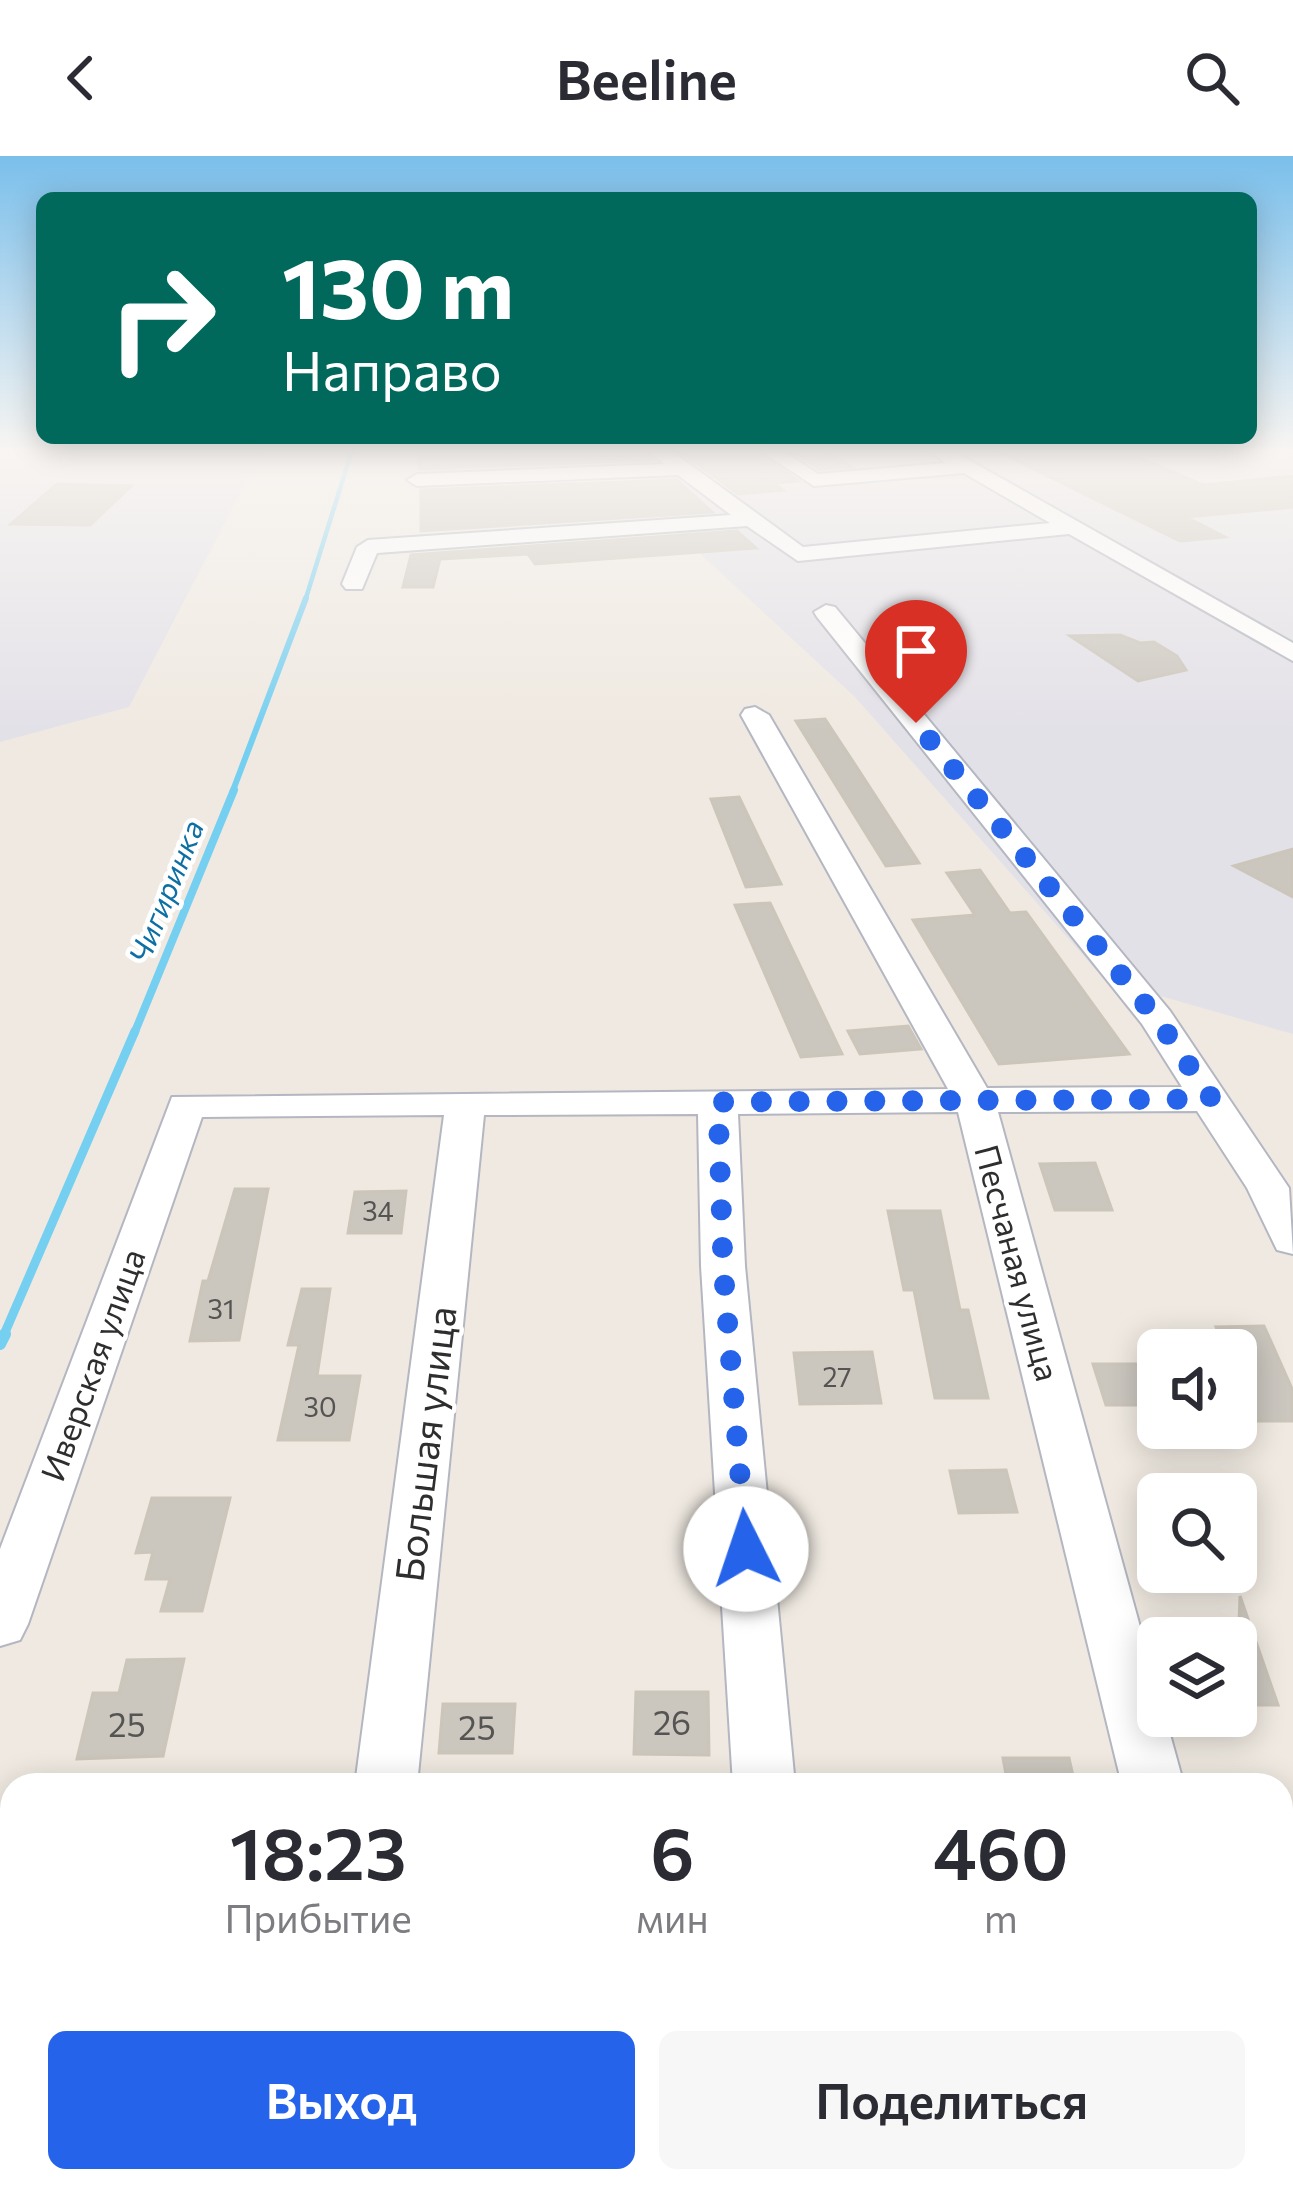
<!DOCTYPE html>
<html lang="ru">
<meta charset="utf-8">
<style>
body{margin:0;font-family:Commissioner,sans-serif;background:#f7f7f7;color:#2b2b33;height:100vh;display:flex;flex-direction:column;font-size:45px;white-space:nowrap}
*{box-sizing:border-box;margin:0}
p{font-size:39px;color:#7c7c81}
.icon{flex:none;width:66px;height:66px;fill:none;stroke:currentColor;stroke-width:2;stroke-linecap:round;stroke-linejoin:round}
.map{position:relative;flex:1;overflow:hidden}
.details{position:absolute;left:0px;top:1617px;width:1293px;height:420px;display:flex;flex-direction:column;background:#fff;border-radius:36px 36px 0 0;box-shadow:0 6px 30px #0003}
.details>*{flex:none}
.banner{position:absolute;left:36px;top:36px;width:1221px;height:252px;border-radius:18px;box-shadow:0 6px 30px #0003;background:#00695c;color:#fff;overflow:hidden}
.buttons{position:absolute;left:1137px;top:1173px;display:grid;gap:24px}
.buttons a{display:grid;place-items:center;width:120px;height:120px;border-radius:18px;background:#fff;box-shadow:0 6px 30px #0003;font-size:60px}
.pin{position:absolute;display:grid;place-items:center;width:102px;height:102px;color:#fff;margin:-123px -51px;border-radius:50% 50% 50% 0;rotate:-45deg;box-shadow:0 0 12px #0007}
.pin .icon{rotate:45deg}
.me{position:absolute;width:132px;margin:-66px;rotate:356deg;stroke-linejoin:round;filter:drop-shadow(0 0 9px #0008)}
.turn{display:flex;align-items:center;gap:42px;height:252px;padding:0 48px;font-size:54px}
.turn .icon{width:156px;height:156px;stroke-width:2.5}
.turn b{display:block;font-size:84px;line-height:102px}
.eta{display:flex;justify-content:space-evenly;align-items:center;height:204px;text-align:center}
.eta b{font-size:72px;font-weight:600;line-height:84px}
.primary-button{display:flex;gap:24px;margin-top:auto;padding:24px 48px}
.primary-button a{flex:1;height:138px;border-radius:18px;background:#2563eb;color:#fff;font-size:48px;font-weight:600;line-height:138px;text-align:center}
.primary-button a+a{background:#f7f7f7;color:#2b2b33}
header{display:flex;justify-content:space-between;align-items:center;height:156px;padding:0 48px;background:#fff;font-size:54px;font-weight:600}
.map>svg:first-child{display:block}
.industrial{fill:#e3e1e8}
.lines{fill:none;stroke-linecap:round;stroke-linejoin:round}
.stream-far4{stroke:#75cff0;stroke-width:4.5}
.stream-far3{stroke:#75cff0;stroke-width:6}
.stream-far2{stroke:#75cff0;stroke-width:8}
.stream-far1{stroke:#75cff0;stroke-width:9}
.stream{stroke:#75cff0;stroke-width:12}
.building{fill:#cbc7bf;stroke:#cbc5ba;stroke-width:3}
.minor-casing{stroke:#b4b7c1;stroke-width:4}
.minor{fill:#fff;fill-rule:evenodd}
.route{stroke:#2563eb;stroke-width:21;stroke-dasharray:0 37.8}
.labels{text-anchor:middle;stroke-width:9;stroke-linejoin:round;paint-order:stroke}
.number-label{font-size:27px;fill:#555452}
.far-water-label{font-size:30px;font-style:italic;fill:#0d6fa3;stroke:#fff}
.street-label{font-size:33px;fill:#2e2e2e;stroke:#fff}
.near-number-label{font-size:33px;fill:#555452}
.near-street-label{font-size:39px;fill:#2e2e2e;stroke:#fff}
</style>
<header><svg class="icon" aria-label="back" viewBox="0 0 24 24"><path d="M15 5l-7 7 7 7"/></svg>Beeline<svg class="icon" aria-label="search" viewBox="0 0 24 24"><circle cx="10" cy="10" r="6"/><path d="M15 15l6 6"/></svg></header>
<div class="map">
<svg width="1293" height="2037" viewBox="0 0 1293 2037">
<rect width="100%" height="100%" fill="#efe9e1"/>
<path class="industrial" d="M0,291H264L129,551L0,586Z
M585,291H1293V878L1105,824L855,541Z"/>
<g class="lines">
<path class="stream-far4" d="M305,445L353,291"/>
<path class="stream-far3" d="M232,637L306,442"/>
<path class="stream-far2" d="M134,878L234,634"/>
<path class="stream-far1" d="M3,1181L135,875"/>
<path class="stream" d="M0,1188L5,1178"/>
</g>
<path class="building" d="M416,291H640L652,304L420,313Z
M674,291H751L798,325L774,327L783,334L738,338Z
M786,291H821L852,311L819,313Z
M989,291H1114L1203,329L1293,320V351L1186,361L1225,381L1180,385Z
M677,324L712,356L421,375V334Z
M57,328L131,330L90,369L11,368Z
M737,375L756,392L535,408L528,398L440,403L433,431H403L411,399Z
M1120,479L1140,487L1154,486L1177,500L1186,514L1138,525L1070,480Z
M825,563L852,604L919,707L886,710L796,565Z
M739,641L764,693L781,728L746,731L711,643Z
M1293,693V741L1234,710Z
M980,714L1010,757L1026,756L1129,898L999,908L913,764L975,759L947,717Z
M770,747L801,812L842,898L801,901L735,749Z
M908,870L921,893L860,898L848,875Z
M1095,1007L1112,1054H1055L1040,1008Z
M235,1033H268L239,1184L190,1185L203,1125H208Z
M406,1035L401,1077H348L355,1036Z
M888,1055H940L960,1154H968L988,1242H935L914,1134H904Z
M302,1133H330L317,1220H360L349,1284H278L299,1189H288Z
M1264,1170L1293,1235V1265H1251L1238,1231L1236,1194H1226L1216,1171Z
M872,1196L881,1247L800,1248L794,1197Z
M1093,1208H1150L1158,1249H1106Z
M1006,1314L1017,1356L959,1357L950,1315Z
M152,1342H230L202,1455H161L170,1423H146L153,1396L136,1397Z
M1240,1440L1278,1549H1236Z
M184,1503L163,1600L77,1603L93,1537H119L127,1504Z
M636,1536H708L709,1599L634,1598Z
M443,1548H515L512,1597H439Z
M1003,1602H1069L1075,1629H1008Z"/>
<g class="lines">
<defs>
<path id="minor" d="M644,291H666L803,391L1050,367L964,317L814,330L755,291H777L818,318L946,307L923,291H946L1293,487V505L1069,378L798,405L747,370L377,397L362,433H346L342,428L357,391L368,384L731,359L678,319L417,330L407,324L417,318L664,308Z
M826,449L835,451L1170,855L1289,1032L1293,1098L1277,1094L1247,1032L1197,955L998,956L1158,1536V1560H1165L1184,1629H1122L958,956L738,958L745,1110L795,1629H733L701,1110L698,958L484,959L417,1629H355L444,959L202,961L28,1468L20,1484L0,1490V1393L172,941L948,933L741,559L745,553L755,551L769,559L987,932L1182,931L1142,868L817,461L814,456Z
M1281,1995L1293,2008V2037H1229L1226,2025H1281Z
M303,2025H377L375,2037H301Z
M758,2025H832L833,2037H759Z"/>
</defs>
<use href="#minor" class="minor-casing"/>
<use href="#minor" class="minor"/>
</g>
<linearGradient id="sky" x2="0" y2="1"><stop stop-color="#7abfeb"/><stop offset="0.51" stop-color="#f8f5f2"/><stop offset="1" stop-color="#f8f5f2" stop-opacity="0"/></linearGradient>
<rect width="1293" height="576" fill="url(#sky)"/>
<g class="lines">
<path class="route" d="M746,1393L723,1110L718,946L1212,943L1157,863L916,567"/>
</g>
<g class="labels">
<g class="number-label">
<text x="378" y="1065">34</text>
<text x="221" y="1163">31</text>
<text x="837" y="1231">27</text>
<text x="320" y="1261">30</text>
</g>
<g class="far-water-label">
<text transform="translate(167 736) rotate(-68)" y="10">Чигиринка</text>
</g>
<g class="street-label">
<text transform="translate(1017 1107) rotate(75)" y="12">Песчаная улица</text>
<text transform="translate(93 1209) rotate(-70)" y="12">Иверская улица</text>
</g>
<g class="near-number-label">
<text x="672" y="1579">26</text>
<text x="127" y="1581">25</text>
<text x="477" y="1584">25</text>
</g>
<g class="near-street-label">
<text transform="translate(426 1288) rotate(-83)" y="14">Большая улица</text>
</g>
</g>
</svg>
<div class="buttons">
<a><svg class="icon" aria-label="sound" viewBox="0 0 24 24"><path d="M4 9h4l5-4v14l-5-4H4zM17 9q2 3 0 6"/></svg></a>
<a><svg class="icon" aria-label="search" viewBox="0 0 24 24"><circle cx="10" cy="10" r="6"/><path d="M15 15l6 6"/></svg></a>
<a><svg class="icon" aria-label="layers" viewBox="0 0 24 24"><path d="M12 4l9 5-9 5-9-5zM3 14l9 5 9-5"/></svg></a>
</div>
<div class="pin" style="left:916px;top:567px;background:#d93025"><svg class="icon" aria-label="arrive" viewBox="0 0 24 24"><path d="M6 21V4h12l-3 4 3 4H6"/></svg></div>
<svg class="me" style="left:746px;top:1393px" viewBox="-20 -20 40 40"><circle r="19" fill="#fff"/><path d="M0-13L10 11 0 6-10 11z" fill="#2563eb"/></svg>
<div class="banner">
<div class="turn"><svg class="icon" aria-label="right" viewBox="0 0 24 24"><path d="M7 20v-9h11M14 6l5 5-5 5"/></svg><div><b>130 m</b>Направо</div></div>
</div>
<section class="details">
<div class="eta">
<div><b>18:23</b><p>Прибытие</p></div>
<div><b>6</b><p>мин</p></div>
<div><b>460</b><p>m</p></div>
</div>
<div class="primary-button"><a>Выход</a><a>Поделиться</a></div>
</section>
</div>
